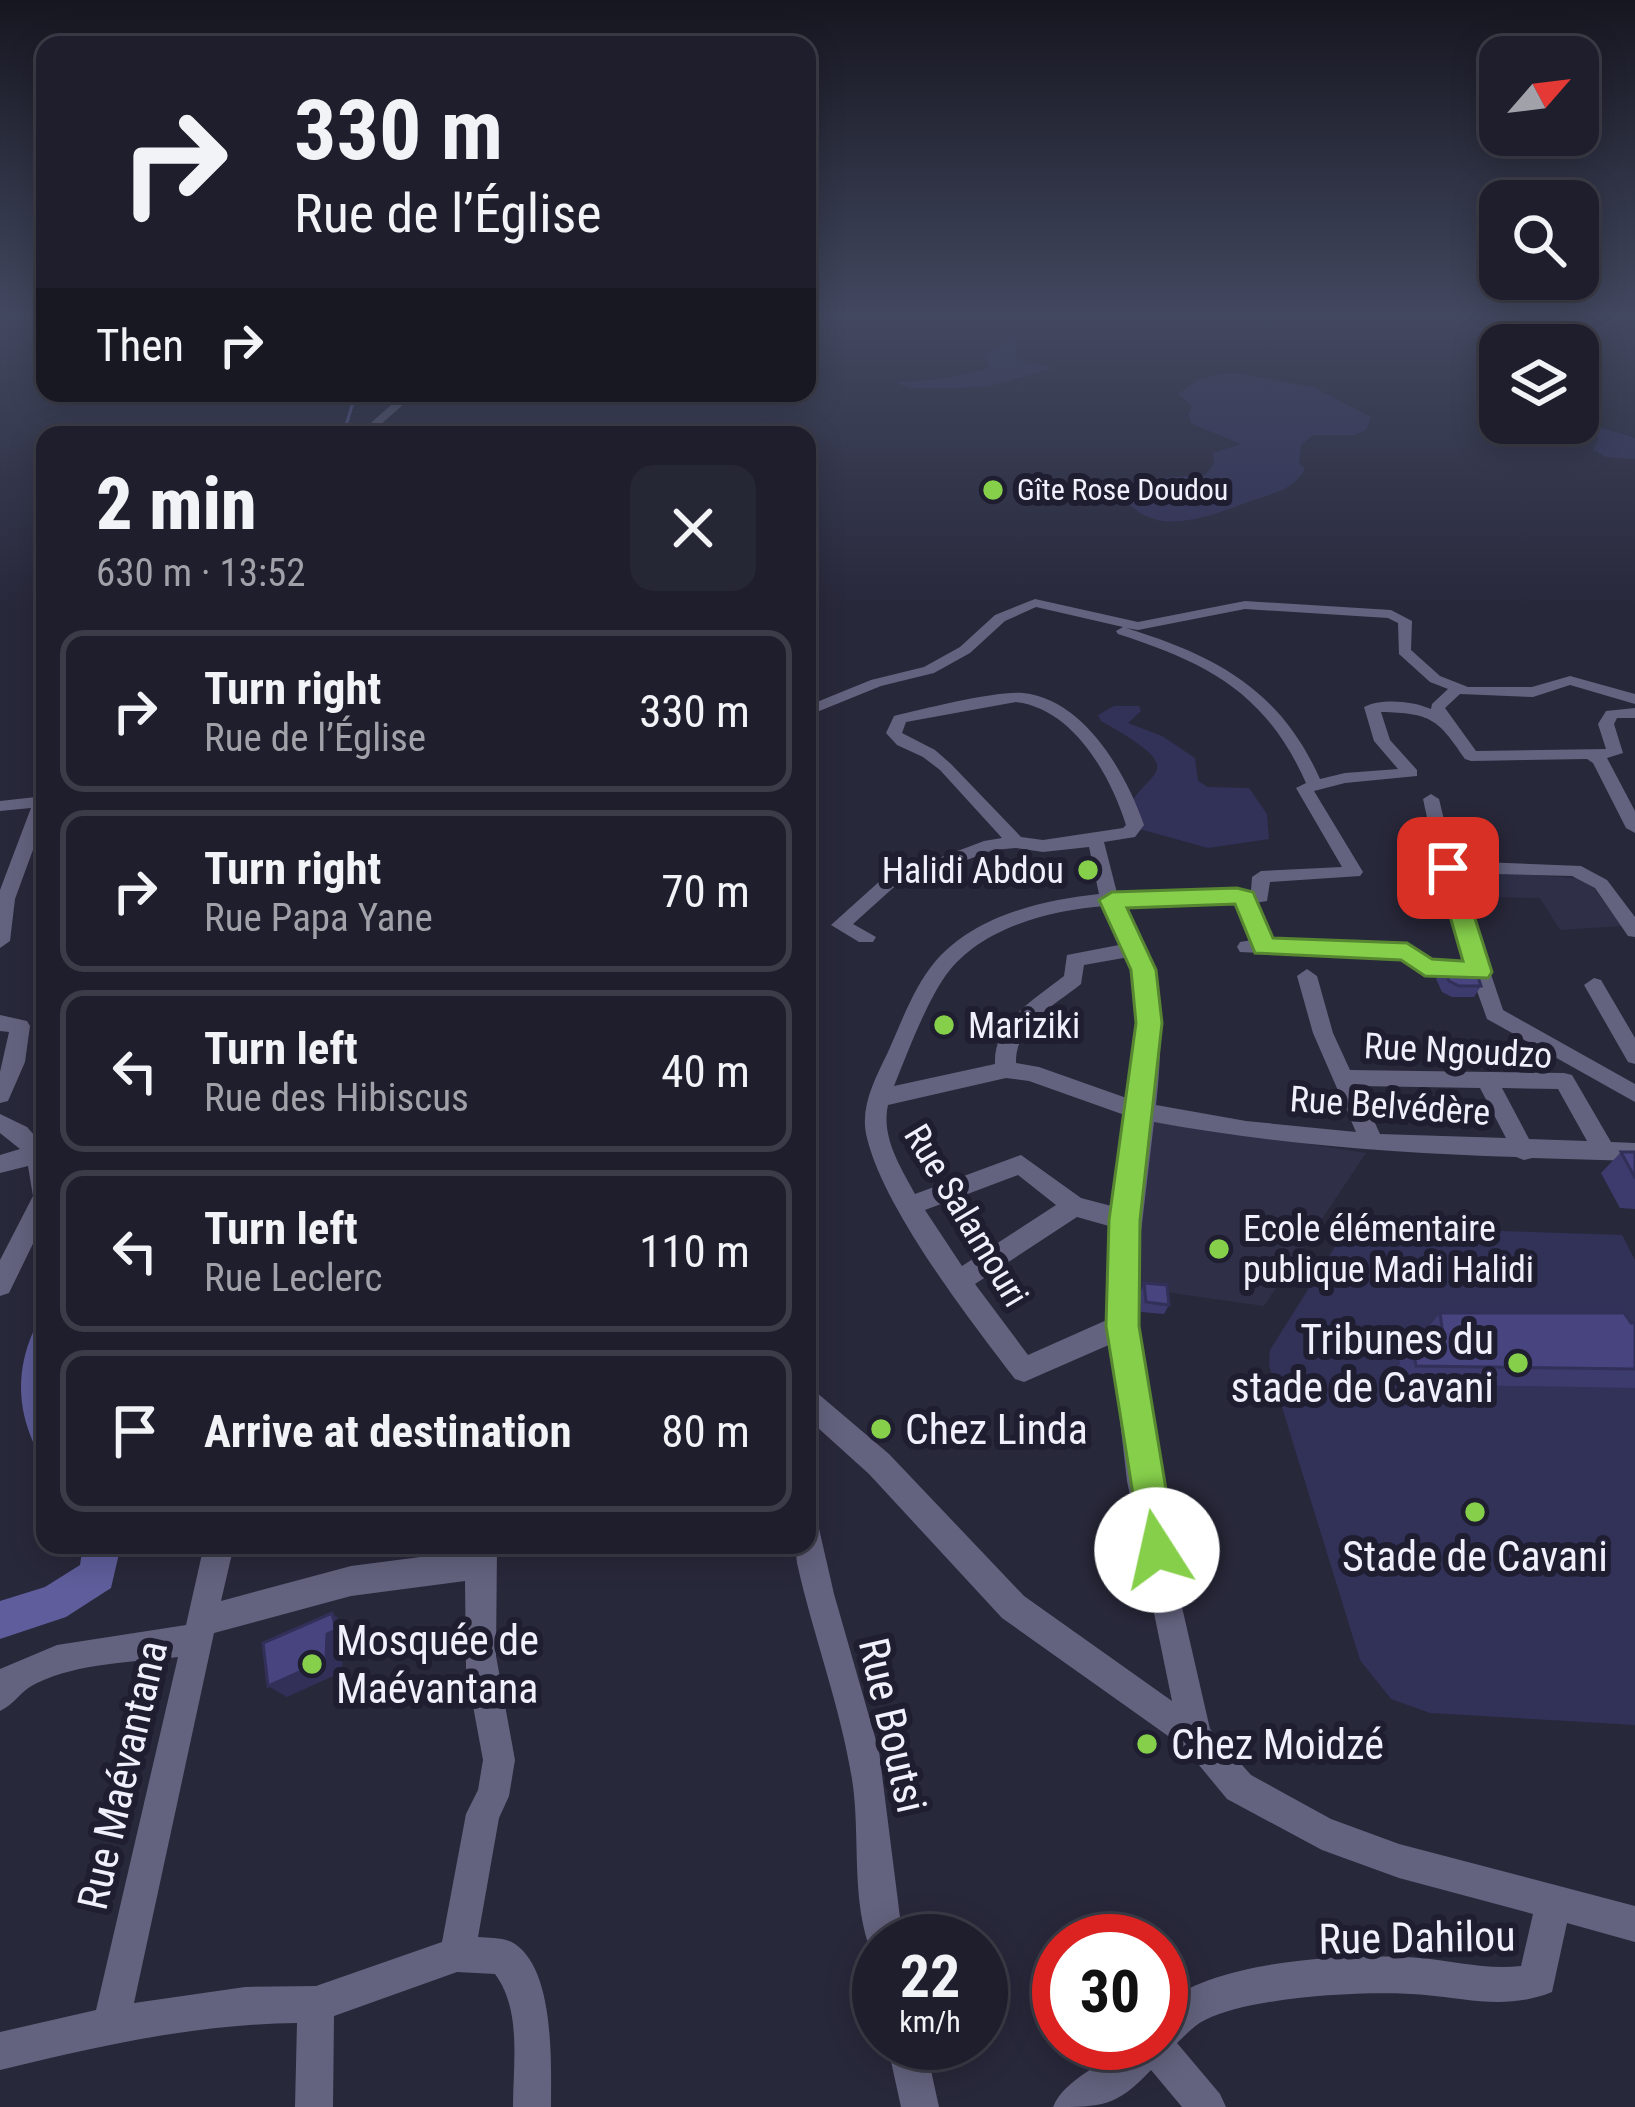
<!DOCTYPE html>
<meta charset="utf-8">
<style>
body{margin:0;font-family:"Roboto Condensed",sans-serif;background:#262734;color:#f1f3f6;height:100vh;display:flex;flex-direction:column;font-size:45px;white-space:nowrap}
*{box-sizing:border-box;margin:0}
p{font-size:39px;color:#a1a2a9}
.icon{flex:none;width:66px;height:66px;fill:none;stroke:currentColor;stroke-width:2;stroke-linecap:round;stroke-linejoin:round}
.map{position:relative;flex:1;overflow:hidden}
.sheet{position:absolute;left:36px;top:426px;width:780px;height:1128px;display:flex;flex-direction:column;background:#1e1e2c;border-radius:24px;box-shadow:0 6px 30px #0003,0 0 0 3px #3c3c48}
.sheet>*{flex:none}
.hud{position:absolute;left:36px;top:36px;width:780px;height:366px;border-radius:24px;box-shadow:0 6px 30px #0003,0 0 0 3px #3c3c48;background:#1e1e2c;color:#f1f3f6;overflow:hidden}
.needle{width:78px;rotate:62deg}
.fabs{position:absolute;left:1479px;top:36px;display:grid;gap:24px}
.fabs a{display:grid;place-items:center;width:120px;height:120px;border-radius:24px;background:#1e1e2c;box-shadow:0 6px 30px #0003,0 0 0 3px #3c3c48;font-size:60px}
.speed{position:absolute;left:852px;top:1914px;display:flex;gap:24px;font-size:60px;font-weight:700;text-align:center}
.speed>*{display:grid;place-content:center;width:156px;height:156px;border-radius:50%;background:#1e1e2c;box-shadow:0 6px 30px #0003,0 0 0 3px #3c3c48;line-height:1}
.speed small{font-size:30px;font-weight:400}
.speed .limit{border:18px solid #d22;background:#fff;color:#111}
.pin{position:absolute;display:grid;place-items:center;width:102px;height:102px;color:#fff;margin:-51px;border-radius:24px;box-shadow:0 6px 18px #0006}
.me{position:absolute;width:132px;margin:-66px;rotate:350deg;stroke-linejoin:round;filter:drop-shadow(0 0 9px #0008)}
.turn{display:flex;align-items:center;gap:42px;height:252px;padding:0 60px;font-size:54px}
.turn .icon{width:156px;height:156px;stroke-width:2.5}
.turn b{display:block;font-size:84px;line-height:102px}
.then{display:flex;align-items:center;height:114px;padding:0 60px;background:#0003;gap:24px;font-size:45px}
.round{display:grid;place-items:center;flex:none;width:126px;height:126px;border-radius:24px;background:#262734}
.head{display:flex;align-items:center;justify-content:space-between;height:204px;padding:0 60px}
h1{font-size:72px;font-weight:800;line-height:90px}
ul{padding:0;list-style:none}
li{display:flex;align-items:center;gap:36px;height:162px;margin:0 24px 18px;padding:0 36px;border:6px solid #3c3c48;border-radius:24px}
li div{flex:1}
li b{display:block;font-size:45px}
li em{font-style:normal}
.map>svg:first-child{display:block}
.built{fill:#2f2f48}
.green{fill:#323158}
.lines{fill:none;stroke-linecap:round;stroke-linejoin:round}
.stream{stroke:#5f5d9b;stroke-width:3}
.river{fill:#5f5d9b;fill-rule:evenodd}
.minor{fill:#63637f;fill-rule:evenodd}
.wall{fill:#3d3a6d}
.shaded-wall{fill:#323059}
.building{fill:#47447f;stroke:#323059;stroke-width:3}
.route{fill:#86cf4b;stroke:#578731;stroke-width:3}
.poi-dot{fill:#86cf4b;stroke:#1e1e30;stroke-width:4.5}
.labels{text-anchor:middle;stroke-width:12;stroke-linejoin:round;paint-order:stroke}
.far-poi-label{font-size:30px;fill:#f0f0fd;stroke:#1e1e30;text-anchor:start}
.poi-label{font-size:36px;fill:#f0f0fd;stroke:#1e1e30;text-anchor:start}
.street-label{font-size:36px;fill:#f0f0fd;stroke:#1e1e30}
.near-poi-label{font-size:42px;fill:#f0f0fd;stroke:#1e1e30;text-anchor:start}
.near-street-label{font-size:42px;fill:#f0f0fd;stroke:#1e1e30}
</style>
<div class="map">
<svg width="1635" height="2107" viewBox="0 0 1635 2107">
<rect width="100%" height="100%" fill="#28283b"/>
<path class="built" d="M1477,871L1587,879L1622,926L1560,930L1540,898L1490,897Z
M1150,1120L1366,1153L1264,1306L1137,1288L1135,1210Z"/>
<path class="green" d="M1015,339L1017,360L1054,368L985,387L909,388L896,382C937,380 950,379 989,368L984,355Z
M1230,372L1313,387L1371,417L1366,430L1354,435H1313L1301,445L1299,463L1305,469C1293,491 1270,494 1248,502C1205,518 1147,542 1118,488L1135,480L1205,475L1214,464L1213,453L1241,444L1192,424L1188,415L1192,406L1178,394L1197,380Z
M1578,421L1635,438V459L1606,457L1593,450L1599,437L1547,423Z
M1114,706H1139L1141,711L1128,723L1162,736L1195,758L1198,781L1208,787L1249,788L1267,814L1269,839L1208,848L1125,825C1129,767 1209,781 1101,721L1098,715Z
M1348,1226L1622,1235L1635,1260V1725L1430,1713L1391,1699L1360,1660L1269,1365L1270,1350Z"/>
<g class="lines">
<path class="stream" d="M343,435L356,393"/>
<path class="river" d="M45,1328V1447L33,1442C17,1405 17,1369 33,1332Z
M83,1545H121L111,1588L66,1617L0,1639V1601L45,1587L80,1565Z"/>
<path class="minor" d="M405,393H416L369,435H357Z
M1035,599L1138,622L1245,601L1391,610L1412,621L1411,650L1440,676L1468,687H1532L1570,676L1635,694V704L1570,685L1533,697L1460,694L1445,708L1476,751L1606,749L1598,724L1606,711L1635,708V718H1617L1614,724L1623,753L1607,758L1635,811V833L1626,828L1593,763L1587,759L1471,761L1465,759C1438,719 1431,713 1381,712L1390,740L1417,770V776L1345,783L1314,791L1363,872L1360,876L1270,882L1267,901L1255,903L1271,941L1407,945L1430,961L1468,964L1441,882L1423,799L1431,794L1439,799L1454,861L1581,866L1607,880L1635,917V937L1628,936L1595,888L1572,876L1457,873L1503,1010L1635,1084V1102L1487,1019L1472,977L1425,974L1402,959L1240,952L1237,947L1240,942L1252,940L1237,904L1123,905C1162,981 1165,1021 1156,1105L1246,1121L1356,1132L1313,1033L1297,976L1307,969L1317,976L1333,1033L1350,1070L1564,1073L1572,1075L1611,1142L1635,1143V1161L1532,1158L1524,1160L1516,1157C1394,1153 1275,1144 1154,1122L1135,1283L1139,1378L1165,1533L1210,1729L1251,1775L1331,1819L1399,1844L1635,1906V1942L1567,1923L1552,1992C1507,2010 1470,1999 1425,1995C1372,1990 1252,1996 1205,2020C1194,2025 1186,2035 1177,2043L1220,2094L1226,2107H1182L1151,2070C1116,2107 1102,2107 1053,2107C1065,2078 1104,2066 1125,2043H1161V2007C1213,1959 1351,1953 1420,1958C1455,1961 1486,1970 1521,1966L1533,1914L1399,1878L1322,1850L1227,1799L1185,1748L1002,1618L869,1474L807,1418V1388L816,1392L889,1454L1024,1596L1172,1701L1127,1481L1111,1344L1024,1382L1015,1379C969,1319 884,1209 867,1138C859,1108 875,1079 888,1052C901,1023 914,987 934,963C973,916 1042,900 1099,894L1089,847L1043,852L1016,848L993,850L893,888L853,924L876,937L873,942H859L831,925L881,880L984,841L1002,838L940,770L923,757L897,745L886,733L894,716C924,709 994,691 1023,693C1084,699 1126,773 1144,825L1135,837L1104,842L1117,893L1251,891L1252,877L1261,871L1342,867L1296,788L1306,783C1266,693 1208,663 1118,634L1116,631L1123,627L1036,607L1005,621L970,653L934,673L881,686L807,716V706L871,680L924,667L960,647L995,615ZM1245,609L1388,618L1398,623L1399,654L1430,682L1448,689L1432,704L1431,709C1413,701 1381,698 1364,707L1374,741L1398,769L1345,773L1320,779C1280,690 1217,656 1126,628L1138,630ZM1016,702C1073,709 1110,774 1126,825L1123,828L1043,840L1021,837L951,764L935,750L902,733L906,722ZM1105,906L1124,944L1067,955L1064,976C1035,999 993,1022 995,1064L894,1086C907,1054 926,1003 946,975C980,928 1050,910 1105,906ZM1129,957L1140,1014L1135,1101L1039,1067L1016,1063C1015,1024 1054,1006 1081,984L1084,965ZM1006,1078L1029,1081L1133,1118L1119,1208L1081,1198L1021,1155L915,1194C900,1166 881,1137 888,1105ZM1358,1086L1480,1088L1506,1138L1380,1134ZM1502,1088L1558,1089L1587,1141L1529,1139ZM1018,1175L1056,1205L962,1266L925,1210ZM1077,1217L1116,1228L1109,1319L1028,1355L975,1284Z
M45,796V817L15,899L10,941L0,948V890L31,808L0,811V801Z
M1594,978L1601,980L1635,1038V1064L1628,1062L1584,985Z
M0,1015L27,1021L30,1026L25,1062L8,1101L0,1103V1072L9,1032L0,1031Z
M0,1114L27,1127L45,1147V1219L9,1293L0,1296V1260L33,1196L28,1166L0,1173V1155L20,1149L0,1133Z
M807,1516L817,1520L834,1594L879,1751L903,1941H879V1956L872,1954C850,1900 861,1835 852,1779C840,1705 813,1635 797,1563L795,1545H807Z
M204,1545H234L221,1601L351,1566L467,1551V1545H497L496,1656L515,1760L509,1796L499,1818L478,1937C489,1938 505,1937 515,1944C555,1971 551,2064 551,2107H513C513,2064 522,2010 495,1974L457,1972L334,2016L333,2107H295L297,2023C196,2024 98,2046 0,2070V2032L96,2010L178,1657C133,1662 79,1663 37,1683C21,1690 15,1704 0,1711V1669L57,1645L186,1625ZM465,1581L466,1668L483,1760L478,1790L466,1814L442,1942L316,1986L245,1987L134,2003L214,1633L351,1596Z
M887,2043H925L939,2107H901Z"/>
</g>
<path class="wall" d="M1443,968L1481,986L1474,997H1452L1442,992L1436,979Z
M1621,1152H1635V1209L1620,1208L1601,1173Z
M1144,1283L1169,1305L1164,1314L1141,1312L1140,1293Z
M1440,1313L1635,1323V1388L1399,1384L1397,1368L1400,1364L1398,1350L1415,1331L1424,1332Z"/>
<path class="shaded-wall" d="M332,1613L348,1627L351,1643L343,1647L342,1672L287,1697L268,1686Z"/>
<path class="building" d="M1443,968L1476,971L1481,986H1459L1449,981Z
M1621,1152H1635V1178Z
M1144,1283L1167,1285L1169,1305L1146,1302Z
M1440,1313H1624L1631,1323H1635V1369L1416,1366L1413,1349H1418L1415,1331L1443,1334Z
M332,1613L336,1630L327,1634L326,1660L268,1686L263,1643Z"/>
<linearGradient id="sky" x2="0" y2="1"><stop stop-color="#161620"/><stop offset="0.52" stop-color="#424860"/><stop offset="1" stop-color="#424860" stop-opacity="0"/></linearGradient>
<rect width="1635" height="609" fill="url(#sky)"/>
<path class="route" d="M1448,860L1459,868L1492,972L1488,978L1425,976L1401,960L1255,953L1235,904L1127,908L1156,970L1162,1023L1140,1220L1139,1326L1176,1550L1171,1563L1157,1568L1144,1563L1106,1326L1109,1220L1136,1023L1131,970L1099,900L1112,892L1237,888L1253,892L1273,938L1407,943L1432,959L1463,961L1436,868Z"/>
<g class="poi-dot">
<circle cx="993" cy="490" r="12"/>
<circle cx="1088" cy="870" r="12"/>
<circle cx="944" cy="1025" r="12"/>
<circle cx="1219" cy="1249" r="12"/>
<circle cx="1518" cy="1363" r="12"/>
<circle cx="881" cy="1429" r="12"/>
<circle cx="1475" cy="1512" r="12"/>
<circle cx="312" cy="1664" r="12"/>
<circle cx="1147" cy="1744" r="12"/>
</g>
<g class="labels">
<g class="far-poi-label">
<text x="1017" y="500">Gîte Rose Doudou</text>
</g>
<g class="poi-label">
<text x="1064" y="883" text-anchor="end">Halidi Abdou</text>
<text x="968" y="1038">Mariziki</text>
<text x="1243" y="1241">Ecole élémentaire<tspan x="1243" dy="41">publique Madi Halidi</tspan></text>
</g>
<g class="street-label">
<text transform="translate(1458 1050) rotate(3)" y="13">Rue Ngoudzo</text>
<text transform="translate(1390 1105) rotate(4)" y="13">Rue Belvédère</text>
<text transform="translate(967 1215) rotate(59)" y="13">Rue Salamouri</text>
</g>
<g class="near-poi-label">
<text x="1494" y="1354" text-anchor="end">Tribunes du<tspan x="1494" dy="48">stade de Cavani</tspan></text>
<text x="905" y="1444">Chez Linda</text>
<text x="1475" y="1571" text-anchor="middle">Stade de Cavani</text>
<text x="336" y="1655">Mosquée de<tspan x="336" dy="48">Maévantana</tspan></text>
<text x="1171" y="1759">Chez Moidzé</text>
</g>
<g class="near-street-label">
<text transform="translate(893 1725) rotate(77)" y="15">Rue Boutsi</text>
<text transform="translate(122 1775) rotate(-77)" y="15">Rue Maévantana</text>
<text transform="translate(1417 1937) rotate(-1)" y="15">Rue Dahilou</text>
</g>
</g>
</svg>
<div class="fabs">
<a><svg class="needle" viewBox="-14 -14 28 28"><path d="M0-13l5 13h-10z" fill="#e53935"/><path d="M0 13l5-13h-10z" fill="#a1a2a9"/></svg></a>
<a><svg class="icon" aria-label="search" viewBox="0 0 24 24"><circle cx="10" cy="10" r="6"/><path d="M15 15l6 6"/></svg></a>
<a><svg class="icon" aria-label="layers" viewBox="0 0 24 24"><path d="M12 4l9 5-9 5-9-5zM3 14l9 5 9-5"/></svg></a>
</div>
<div class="speed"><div>22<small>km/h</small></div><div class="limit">30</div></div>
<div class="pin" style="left:1448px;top:868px;background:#d93025"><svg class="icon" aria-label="arrive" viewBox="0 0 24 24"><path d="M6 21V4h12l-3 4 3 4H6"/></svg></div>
<svg class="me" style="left:1157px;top:1550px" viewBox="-20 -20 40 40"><circle r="19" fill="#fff"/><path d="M0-13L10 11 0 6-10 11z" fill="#86cf4b"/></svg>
<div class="hud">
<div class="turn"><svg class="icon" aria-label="right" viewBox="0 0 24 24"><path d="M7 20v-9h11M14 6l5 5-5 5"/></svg><div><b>330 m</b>Rue de l’Église</div></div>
<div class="then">Then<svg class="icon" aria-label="right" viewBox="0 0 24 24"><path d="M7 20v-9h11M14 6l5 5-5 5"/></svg></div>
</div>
<section class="sheet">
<div class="head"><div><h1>2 min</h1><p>630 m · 13:52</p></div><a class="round"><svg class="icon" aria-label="close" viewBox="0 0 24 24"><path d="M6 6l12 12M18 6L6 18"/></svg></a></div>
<ul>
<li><svg class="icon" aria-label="right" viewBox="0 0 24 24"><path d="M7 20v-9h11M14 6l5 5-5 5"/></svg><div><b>Turn right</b><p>Rue de l’Église</p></div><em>330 m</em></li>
<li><svg class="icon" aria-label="right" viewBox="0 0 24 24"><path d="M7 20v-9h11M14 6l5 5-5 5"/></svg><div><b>Turn right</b><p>Rue Papa Yane</p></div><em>70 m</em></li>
<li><svg class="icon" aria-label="left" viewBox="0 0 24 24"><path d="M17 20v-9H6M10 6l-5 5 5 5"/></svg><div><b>Turn left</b><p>Rue des Hibiscus</p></div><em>40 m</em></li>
<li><svg class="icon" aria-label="left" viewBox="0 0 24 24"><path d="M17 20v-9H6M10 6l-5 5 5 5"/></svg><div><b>Turn left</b><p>Rue Leclerc</p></div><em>110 m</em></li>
<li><svg class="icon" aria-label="arrive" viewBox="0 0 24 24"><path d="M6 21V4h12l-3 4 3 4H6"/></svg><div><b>Arrive at destination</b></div><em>80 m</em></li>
</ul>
</section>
</div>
